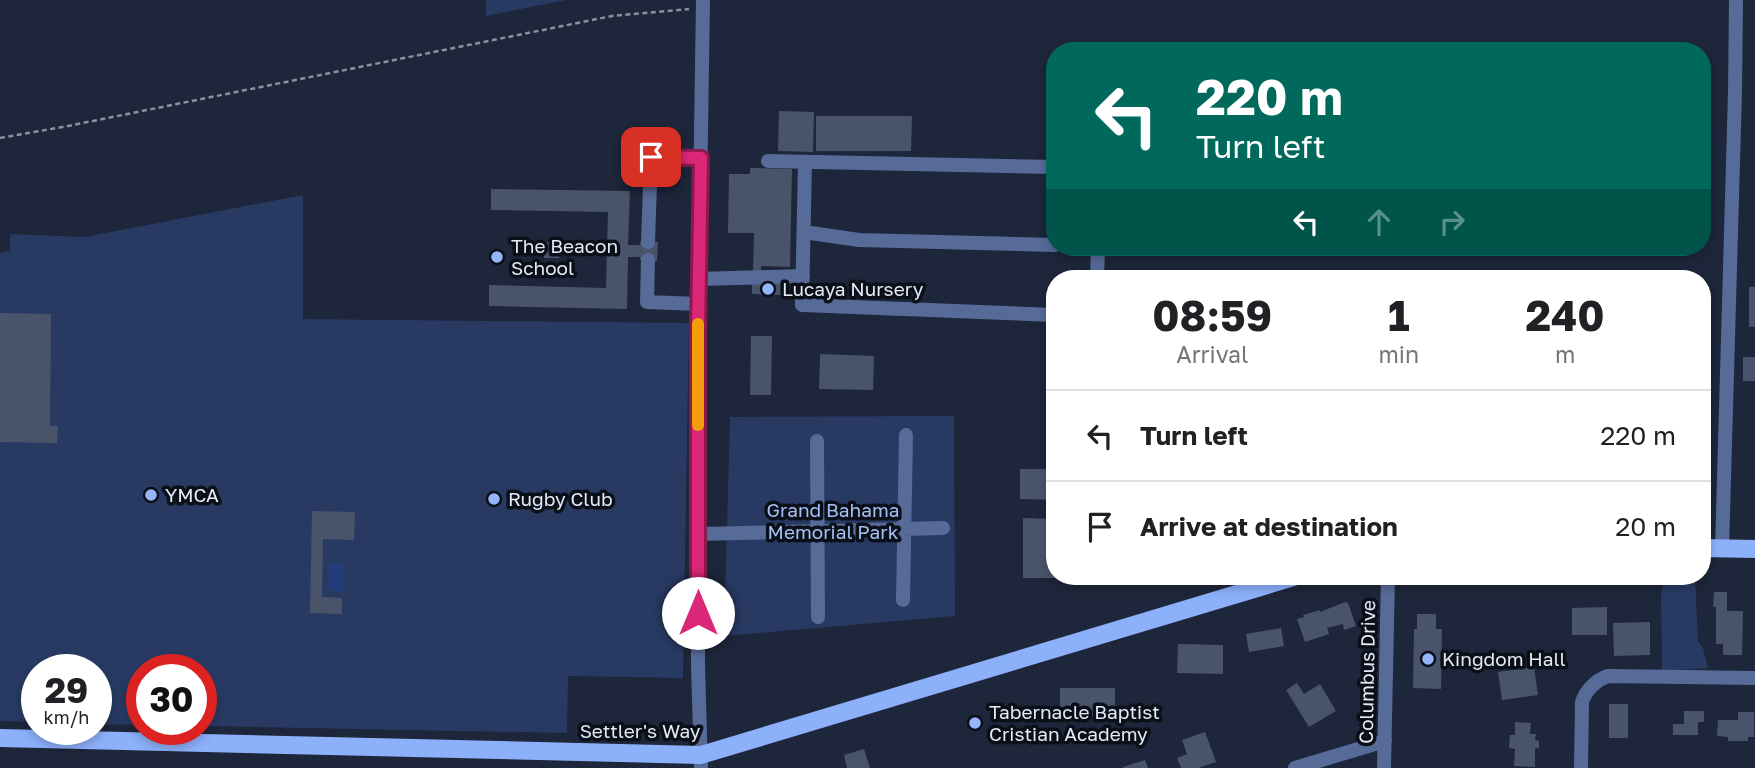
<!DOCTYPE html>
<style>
body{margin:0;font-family:"Golos Text",sans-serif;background:#f6f6f6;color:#202124;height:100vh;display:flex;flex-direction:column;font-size:26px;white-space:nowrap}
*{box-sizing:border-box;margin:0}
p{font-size:23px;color:#757577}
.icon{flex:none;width:38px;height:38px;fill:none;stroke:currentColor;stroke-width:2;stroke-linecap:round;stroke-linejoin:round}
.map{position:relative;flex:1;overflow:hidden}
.details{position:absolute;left:1046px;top:270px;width:665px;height:315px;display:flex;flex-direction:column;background:#fff;border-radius:28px;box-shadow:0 4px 10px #0003}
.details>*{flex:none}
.guide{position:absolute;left:1046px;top:42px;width:665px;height:214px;border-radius:28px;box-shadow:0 4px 10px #0003;background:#00695c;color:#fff;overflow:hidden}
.speed{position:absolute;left:21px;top:654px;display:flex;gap:14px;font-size:35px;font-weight:700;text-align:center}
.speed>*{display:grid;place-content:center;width:91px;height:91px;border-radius:50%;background:#fff;box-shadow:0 4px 10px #0003;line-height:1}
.speed small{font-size:18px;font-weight:400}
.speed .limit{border:10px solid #d22;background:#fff;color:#111}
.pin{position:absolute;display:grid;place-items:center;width:60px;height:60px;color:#fff;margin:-30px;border-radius:14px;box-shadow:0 4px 10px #0006}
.me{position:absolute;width:77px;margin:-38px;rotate:0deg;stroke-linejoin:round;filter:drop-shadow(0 0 5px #0008)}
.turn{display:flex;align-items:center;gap:24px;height:147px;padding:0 35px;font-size:32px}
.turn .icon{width:91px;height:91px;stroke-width:2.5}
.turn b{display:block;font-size:49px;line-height:60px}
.lanes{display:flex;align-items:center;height:66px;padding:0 35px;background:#0003;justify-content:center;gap:35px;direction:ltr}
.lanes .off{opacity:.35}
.eta{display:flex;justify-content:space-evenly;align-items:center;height:119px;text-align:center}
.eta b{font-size:42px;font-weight:700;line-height:49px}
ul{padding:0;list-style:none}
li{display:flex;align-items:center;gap:21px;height:91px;padding:0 35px;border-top:2px solid #e0e0e0}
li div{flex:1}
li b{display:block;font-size:26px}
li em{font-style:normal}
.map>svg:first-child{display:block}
.green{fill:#283a62}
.water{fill:#233d7a}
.building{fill:#49546a}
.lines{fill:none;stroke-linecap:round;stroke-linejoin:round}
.path{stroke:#8a92a2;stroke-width:2.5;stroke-dasharray:5 3.5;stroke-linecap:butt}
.minor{stroke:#566b98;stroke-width:14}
.major{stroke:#8db0fb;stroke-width:18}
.route-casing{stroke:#8e194d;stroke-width:18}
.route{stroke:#db2777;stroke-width:12}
.slow{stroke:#f59e0b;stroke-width:12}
.poi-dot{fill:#95b6fd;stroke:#0b0f18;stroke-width:2.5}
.labels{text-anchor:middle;stroke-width:7;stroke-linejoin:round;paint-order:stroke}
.poi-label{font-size:19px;fill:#e3eaf8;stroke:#0b0f18;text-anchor:start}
.park-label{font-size:19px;fill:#a5c0f6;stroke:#0b0f18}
.street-label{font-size:19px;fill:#e3eaf8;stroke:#0b0f18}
</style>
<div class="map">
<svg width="1755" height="768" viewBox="0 0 1755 768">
<rect width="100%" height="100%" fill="#1d263a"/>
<path class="green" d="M486,0H566L486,16Z
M303,195V319L689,323L683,678L568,676L567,733L201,726V670H142V725L96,724V670H37V722L0,721V253L10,251V234L85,237Z
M954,416L955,616L724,636L730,417Z
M1665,576H1694L1695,578L1698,641L1703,648L1708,668L1662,671L1661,593Z"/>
<path class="water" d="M329,563H344L343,591L328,590Z"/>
<path class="building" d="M779,111L814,112L813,152L778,151Z
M816,116H912L911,151H816Z
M750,168L792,169L790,267L761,266V273H753L754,233H728L729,174H750Z
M491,189L630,191L628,245H640V242H658L657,261L640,260V257H628L627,309L489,306V285L606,288L608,212L491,210Z
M544,242H559V258H544Z
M752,281L781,282V295L752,294Z
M1749,287H1755V327H1749Z
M0,313L51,314L50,426H58L57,443L0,442Z
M751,336H772L771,395H750Z
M820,354L874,356L873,390L819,389Z
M1743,357H1755V381H1743Z
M1020,469H1055V500L1020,499Z
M312,511L355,512L354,540L323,539L322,597L342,598V614L310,613Z
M1023,518L1055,519V576H1062V578H1023Z
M1714,592H1727V611H1743L1742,655H1723V644H1716V607H1713Z
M1345,602L1348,603L1356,626L1344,630L1343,624L1327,628L1329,634L1305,642L1297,619L1304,617L1303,615L1320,610V612Z
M1607,607V635H1572V608Z
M1417,614H1436V629H1442L1441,689L1413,688L1414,629H1417Z
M1650,622V655L1614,656L1613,623Z
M1281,628L1284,646L1249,652L1246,634Z
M1178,644L1223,645V674L1177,673Z
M1534,667L1538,695L1502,700L1498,672Z
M1297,683L1304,694L1320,684L1336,711L1309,727L1286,690Z
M1060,688H1115V717L1060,716Z
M130,704H141V718H129Z
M1609,704H1628V738H1609Z
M1684,711H1704V722H1698V735H1673V724H1684Z
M1738,712H1754V737H1748V741H1728V737L1717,736L1718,720H1738Z
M1515,722L1531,723L1530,734H1536L1535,740L1539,741V748H1535V767L1514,766L1515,749L1509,748L1510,735H1515Z
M1205,732L1216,762L1198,768H1181L1177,758L1187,754L1182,740Z
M864,749L870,768H847L844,755Z
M1145,760L1148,768H1123V767Z"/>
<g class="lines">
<path class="path" d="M0,138L68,126L612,16L689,9"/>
<path class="minor" d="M768,161L1055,167
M805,162L802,305L1055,315
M804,232L859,240L1055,245
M648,242L651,157L701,158
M1329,247H1337
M648,260L647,302L699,304
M1097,278L1098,247
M699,279L803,276
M817,441L818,617
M698,534L943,528
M1722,549L1735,92L1736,0
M903,600L906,435
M701,768L698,665V331L703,0
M1295,768L1385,741
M1384,768L1388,576
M1581,768L1582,702C1586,690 1596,680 1608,676L1755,678"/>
<path class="major" d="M1703,548L1755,549
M0,738L701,755L1297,576"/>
</g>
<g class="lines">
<defs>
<path id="route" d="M651,157L701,158L698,331V613"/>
</defs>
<use href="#route" class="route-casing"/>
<use href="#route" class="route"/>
<path class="slow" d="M698,425V324"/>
</g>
<g class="poi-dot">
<circle cx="497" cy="257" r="7"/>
<circle cx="768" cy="289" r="7"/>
<circle cx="151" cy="495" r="7"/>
<circle cx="494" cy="499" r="7"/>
<circle cx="1428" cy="659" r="7"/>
<circle cx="975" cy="723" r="7"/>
</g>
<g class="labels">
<g class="poi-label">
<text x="511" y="253">The Beacon<tspan x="511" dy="22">School</tspan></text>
<text x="782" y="296">Lucaya Nursery</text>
<text x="165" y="502">YMCA</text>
<text x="508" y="506">Rugby Club</text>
<text x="1442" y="666">Kingdom Hall</text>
<text x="989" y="719">Tabernacle Baptist<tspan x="989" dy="22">Cristian Academy</tspan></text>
</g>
<g class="park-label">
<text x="833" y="517">Grand Bahama<tspan x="833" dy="22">Memorial Park</tspan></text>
</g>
<g class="street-label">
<text transform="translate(1367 672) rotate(-89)" y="7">Columbus Drive</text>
<text x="640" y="738">Settler's Way</text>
</g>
</g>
</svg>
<div class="speed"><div>29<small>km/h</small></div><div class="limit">30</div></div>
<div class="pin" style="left:651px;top:157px;background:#d93025"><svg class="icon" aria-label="arrive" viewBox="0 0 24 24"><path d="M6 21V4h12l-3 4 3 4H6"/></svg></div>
<svg class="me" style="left:698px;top:613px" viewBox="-20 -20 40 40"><circle r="19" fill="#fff"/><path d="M0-13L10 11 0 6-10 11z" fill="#db2777"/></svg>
<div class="guide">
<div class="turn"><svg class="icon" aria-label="left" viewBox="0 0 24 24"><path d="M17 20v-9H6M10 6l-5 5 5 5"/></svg><div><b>220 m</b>Turn left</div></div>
<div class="lanes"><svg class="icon" aria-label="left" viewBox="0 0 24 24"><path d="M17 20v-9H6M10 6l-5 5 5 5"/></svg><svg class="icon off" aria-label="ahead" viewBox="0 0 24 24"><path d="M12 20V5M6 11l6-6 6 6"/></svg><svg class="icon off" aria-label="right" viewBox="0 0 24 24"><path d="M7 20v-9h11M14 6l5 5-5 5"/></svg></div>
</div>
<section class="details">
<div class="eta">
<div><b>08:59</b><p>Arrival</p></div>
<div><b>1</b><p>min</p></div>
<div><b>240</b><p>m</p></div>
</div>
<ul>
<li><svg class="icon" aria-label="left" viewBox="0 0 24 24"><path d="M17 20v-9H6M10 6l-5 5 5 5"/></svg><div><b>Turn left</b></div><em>220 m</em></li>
<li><svg class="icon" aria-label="arrive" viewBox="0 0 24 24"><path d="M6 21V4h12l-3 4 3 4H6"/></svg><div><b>Arrive at destination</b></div><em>20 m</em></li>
</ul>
</section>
</div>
